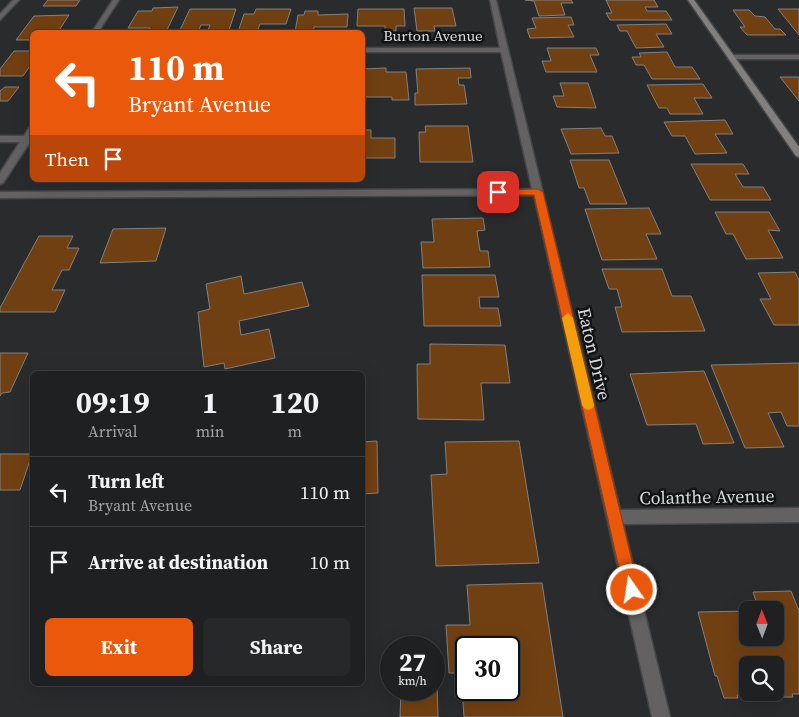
<!DOCTYPE html>
<style>
body{margin:0;font-family:"Source Serif 4",serif;background:#27282a;color:#f1f3f6;height:100vh;display:flex;flex-direction:column;font-size:19px;white-space:nowrap}
*{box-sizing:border-box;margin:0}
p{font-size:16px;color:#a1a3a5}
.icon{flex:none;width:28px;height:28px;fill:none;stroke:currentColor;stroke-width:2;stroke-linecap:round;stroke-linejoin:round}
.map{position:relative;flex:1;overflow:hidden}
.side{position:absolute;left:30px;top:371px;width:335px;height:315px;display:flex;flex-direction:column;background:#1f2022;border-radius:8px;box-shadow:0 5px 20px #0002,0 0 0 1px #3c3e40}
.side>*{flex:none}
.hud{position:absolute;left:30px;top:30px;width:335px;height:152px;border-radius:8px;box-shadow:0 5px 20px #0002,0 0 0 1px #3c3e40;background:#ea580c;color:#fff;overflow:hidden}
.needle{width:32px;rotate:359deg}
.tools{position:absolute;left:739px;top:601px;display:grid;gap:10px}
.tools a{display:grid;place-items:center;width:45px;height:45px;border-radius:8px;background:#1f2022;box-shadow:0 5px 20px #0002,0 0 0 1px #3c3e40;font-size:25px}
.speed{position:absolute;left:380px;top:636px;display:flex;gap:10px;font-size:25px;font-weight:700;text-align:center}
.speed>*{display:grid;place-content:center;width:65px;height:65px;border-radius:50%;background:#1f2022;box-shadow:0 5px 20px #0002,0 0 0 1px #3c3e40;line-height:1}
.speed small{font-size:12px;font-weight:400}
.speed .limit{border:2px solid #111;border-radius:8px;background:#fff;color:#111}
.pin{position:absolute;display:grid;place-items:center;width:42px;height:42px;color:#fff;margin:-21px;border-radius:10px;box-shadow:0 2px 8px #0006}
.me{position:absolute;width:55px;margin:-28px;rotate:347deg;stroke-linejoin:round;filter:drop-shadow(0 0 4px #0008)}
.turn{display:flex;align-items:center;gap:18px;height:105px;padding:0 15px;font-size:22px}
.turn .icon{width:65px;height:65px;stroke-width:2.5}
.turn b{display:block;font-size:35px;line-height:42px}
.then{display:flex;align-items:center;height:48px;padding:0 15px;background:#0003;gap:10px;font-size:19px}
.eta{display:flex;justify-content:space-evenly;align-items:center;height:85px;text-align:center}
.eta b{font-size:30px;font-weight:700;line-height:35px}
.action{display:flex;gap:10px;margin-top:auto;padding:10px 15px}
.action a{flex:1;height:58px;border-radius:8px;background:#ea580c;color:#fff;font-size:20px;font-weight:700;line-height:58px;text-align:center}
.action a+a{background:#27282a;color:#f1f3f6}
ul{padding:0;list-style:none}
li{display:flex;align-items:center;gap:15px;height:70px;padding:0 15px;border-top:1px solid #3c3e40}
li div{flex:1}
li b{display:block;font-size:19px}
li em{font-style:normal}
.map>svg:first-child{display:block}
.building{fill:#714012;stroke:#83807e;fill-rule:evenodd}
.lines{fill:none;stroke-linecap:round;stroke-linejoin:round}
.lane-casing{stroke:#454749;stroke-width:3}
.street-casing{stroke:#454749;stroke-width:3}
.secondary-casing{stroke:#454749;stroke-width:3}
.lane{fill:#636161;fill-rule:evenodd}
.street{fill:#636161;fill-rule:evenodd}
.secondary{fill:#827f7f;fill-rule:evenodd}
.route{fill:#ea580c;stroke:#983908}
.slow{fill:#f59e0b}
.labels{text-anchor:middle;stroke-width:5;stroke-linejoin:round;paint-order:stroke}
.far-street-label{font-size:15px;fill:#d9dadb;stroke:#121314}
.street-label{font-size:18px;fill:#d9dadb;stroke:#121314}
</style>
<div class="map">
<svg width="799" height="717" viewBox="0 0 799 717">
<rect width="100%" height="100%" fill="#292b2d"/>
<path class="building" d="M48,0H80L76,6H43Z
M525,0H571L573,3H561L565,15L539,16L534,1Z
M606,0H654L658,7H645L647,11H666L672,20H610L606,13H612Z
M178,7L166,32H148L150,28H128L138,11H152L153,8Z
M414,8H452L456,26H434L435,31H417Z
M190,9H236L229,30H208L210,25H201L198,32H179Z
M256,9H291L286,24H260L257,32H238L244,14H254Z
M358,9H404L405,26H396V31H385V26H357Z
M778,9H799V35Z
M733,10H749L755,16L765,17L775,29H780L786,35H747L740,27H745Z
M305,11H318V15L348,14L347,27H314L313,32H295L298,15H304Z
M69,15L58,32H32V40H16L34,16Z
M571,17L574,25H568L574,37L530,38L527,29L536,28L532,18Z
M666,24L672,34H656L664,47L636,48L627,31H620L617,25Z
M547,48H596L599,55H590L597,72H546L542,61H551Z
M14,51H32V63L23,76H0V69Z
M667,52L675,67H692L700,79H652L644,65H636L632,57H641L639,53Z
M386,68V72H406L409,100H392V97H363L362,69Z
M470,68L471,78H458L459,85H464L467,104L415,105V93H418L416,69Z
M780,77H799V101Z
M560,83H588L596,108L557,107L553,96H564Z
M703,84L712,98H694L703,114H670L667,108H659L647,85Z
M5,87H19L8,101H0V91Z
M725,120L733,134H715L727,153L695,154L685,136H672L664,122Z
M425,126H468L473,162H420L419,132H426Z
M601,128L605,136H612L619,153L571,154L561,129Z
M362,130H371V138H395V158H362Z
M570,160H609L627,204H590L584,188H579Z
M691,164H743L749,174H735L743,187H763L771,200H710Z
M649,208L661,234H646L657,259L602,260L585,209Z
M715,212H769L780,231L768,230L783,258L746,259L733,234H726Z
M483,218L485,230L477,231L480,251H488L490,267L423,268L421,242H434L432,219Z
M166,228L156,261L100,263L113,229Z
M39,236H73L67,248H79L69,270H62L52,290H65L55,312H0V308Z
M602,269H662L672,296H691L705,331L622,332L615,307H622L617,289H609Z
M795,272L799,280V325H774L760,299H771L758,273Z
M422,275H495L499,297H479L480,308H498L501,326H424Z
M241,276L244,294L302,282L309,306L239,321L241,335L269,329L275,358L225,369L224,363L204,367L198,312L210,309L206,284Z
M430,344L505,345L510,383H481L484,420L418,419L417,364H430Z
M0,353H28L10,392L2,393L0,396Z
M799,363V426H787L781,412L768,413L784,447L745,448L711,365Z
M704,371L734,443L703,444L696,424L647,425L630,374Z
M377,441L378,493L362,494V442Z
M519,441L539,563L436,566L431,475L447,474L445,442Z
M0,454H32L20,490H0Z
M542,583L563,717H464L461,673H449L446,625H470L467,585ZM466,648H509V690H466Z
M791,591L799,611V694H792L793,697H775L774,694L737,695L738,698H724L717,676H715L698,612L748,611V638H775V610H759L753,592ZM748,665H775V692H748Z
M434,682H437L438,717H400L401,690H434Z"/>
<g class="lines">
<defs>
<path id="lane" d="M13,0H19L0,20V14Z"/>
<path id="street" d="M113,0H119L98,32H92Z
M490,0H496L620,510L799,508V522L623,524L670,717H652L534,195L0,198V192L532,189L501,52H362V48H500Z
M728,55H799V59H728Z
M32,127V139L3,183L0,184V173L20,142H0V136H24L29,128Z"/>
<path id="secondary" d="M688,0H694L799,147V157L796,156Z"/>
</defs>
<use href="#lane" class="lane-casing"/>
<use href="#street" class="street-casing"/>
<use href="#secondary" class="secondary-casing"/>
<use href="#lane" class="lane"/>
<use href="#street" class="street"/>
<use href="#secondary" class="secondary"/>
</g>
<path class="route" d="M538,189L543,192L639,590L637,595L632,597L627,595L624,590L534,195H498L494,192L498,190Z"/>
<path class="slow" d="M568,313L573,318L594,405L593,408L588,410L584,408L582,405L562,318Z"/>
<g class="labels">
<g class="far-street-label">
<text x="433" y="41">Burton Avenue</text>
</g>
<g class="street-label">
<text transform="translate(594 354) rotate(77)" y="6">Eaton Drive</text>
<text transform="translate(707 497) rotate(-1)" y="6">Colanthe Avenue</text>
</g>
</g>
</svg>
<div class="tools">
<a><svg class="needle" viewBox="-14 -14 28 28"><path d="M0-13l5 13h-10z" fill="#e53935"/><path d="M0 13l5-13h-10z" fill="#a1a3a5"/></svg></a>
<a><svg class="icon" aria-label="search" viewBox="0 0 24 24"><circle cx="10" cy="10" r="6"/><path d="M15 15l6 6"/></svg></a>
</div>
<div class="speed"><div>27<small>km/h</small></div><div class="limit">30</div></div>
<div class="pin" style="left:498px;top:192px;background:#d93025"><svg class="icon" aria-label="arrive" viewBox="0 0 24 24"><path d="M6 21V4h12l-3 4 3 4H6"/></svg></div>
<svg class="me" style="left:632px;top:590px" viewBox="-20 -20 40 40"><circle r="17" fill="#ea580c" stroke="#fff" stroke-width="3"/><path d="M0-11L8 9 0 5-8 9z" fill="#fff"/></svg>
<div class="hud">
<div class="turn"><svg class="icon" aria-label="left" viewBox="0 0 24 24"><path d="M17 20v-9H6M10 6l-5 5 5 5"/></svg><div><b>110 m</b>Bryant Avenue</div></div>
<div class="then">Then<svg class="icon" aria-label="arrive" viewBox="0 0 24 24"><path d="M6 21V4h12l-3 4 3 4H6"/></svg></div>
</div>
<section class="side">
<div class="eta">
<div><b>09:19</b><p>Arrival</p></div>
<div><b>1</b><p>min</p></div>
<div><b>120</b><p>m</p></div>
</div>
<ul>
<li><svg class="icon" aria-label="left" viewBox="0 0 24 24"><path d="M17 20v-9H6M10 6l-5 5 5 5"/></svg><div><b>Turn left</b><p>Bryant Avenue</p></div><em>110 m</em></li>
<li><svg class="icon" aria-label="arrive" viewBox="0 0 24 24"><path d="M6 21V4h12l-3 4 3 4H6"/></svg><div><b>Arrive at destination</b></div><em>10 m</em></li>
</ul>
<div class="action"><a>Exit</a><a>Share</a></div>
</section>
</div>
